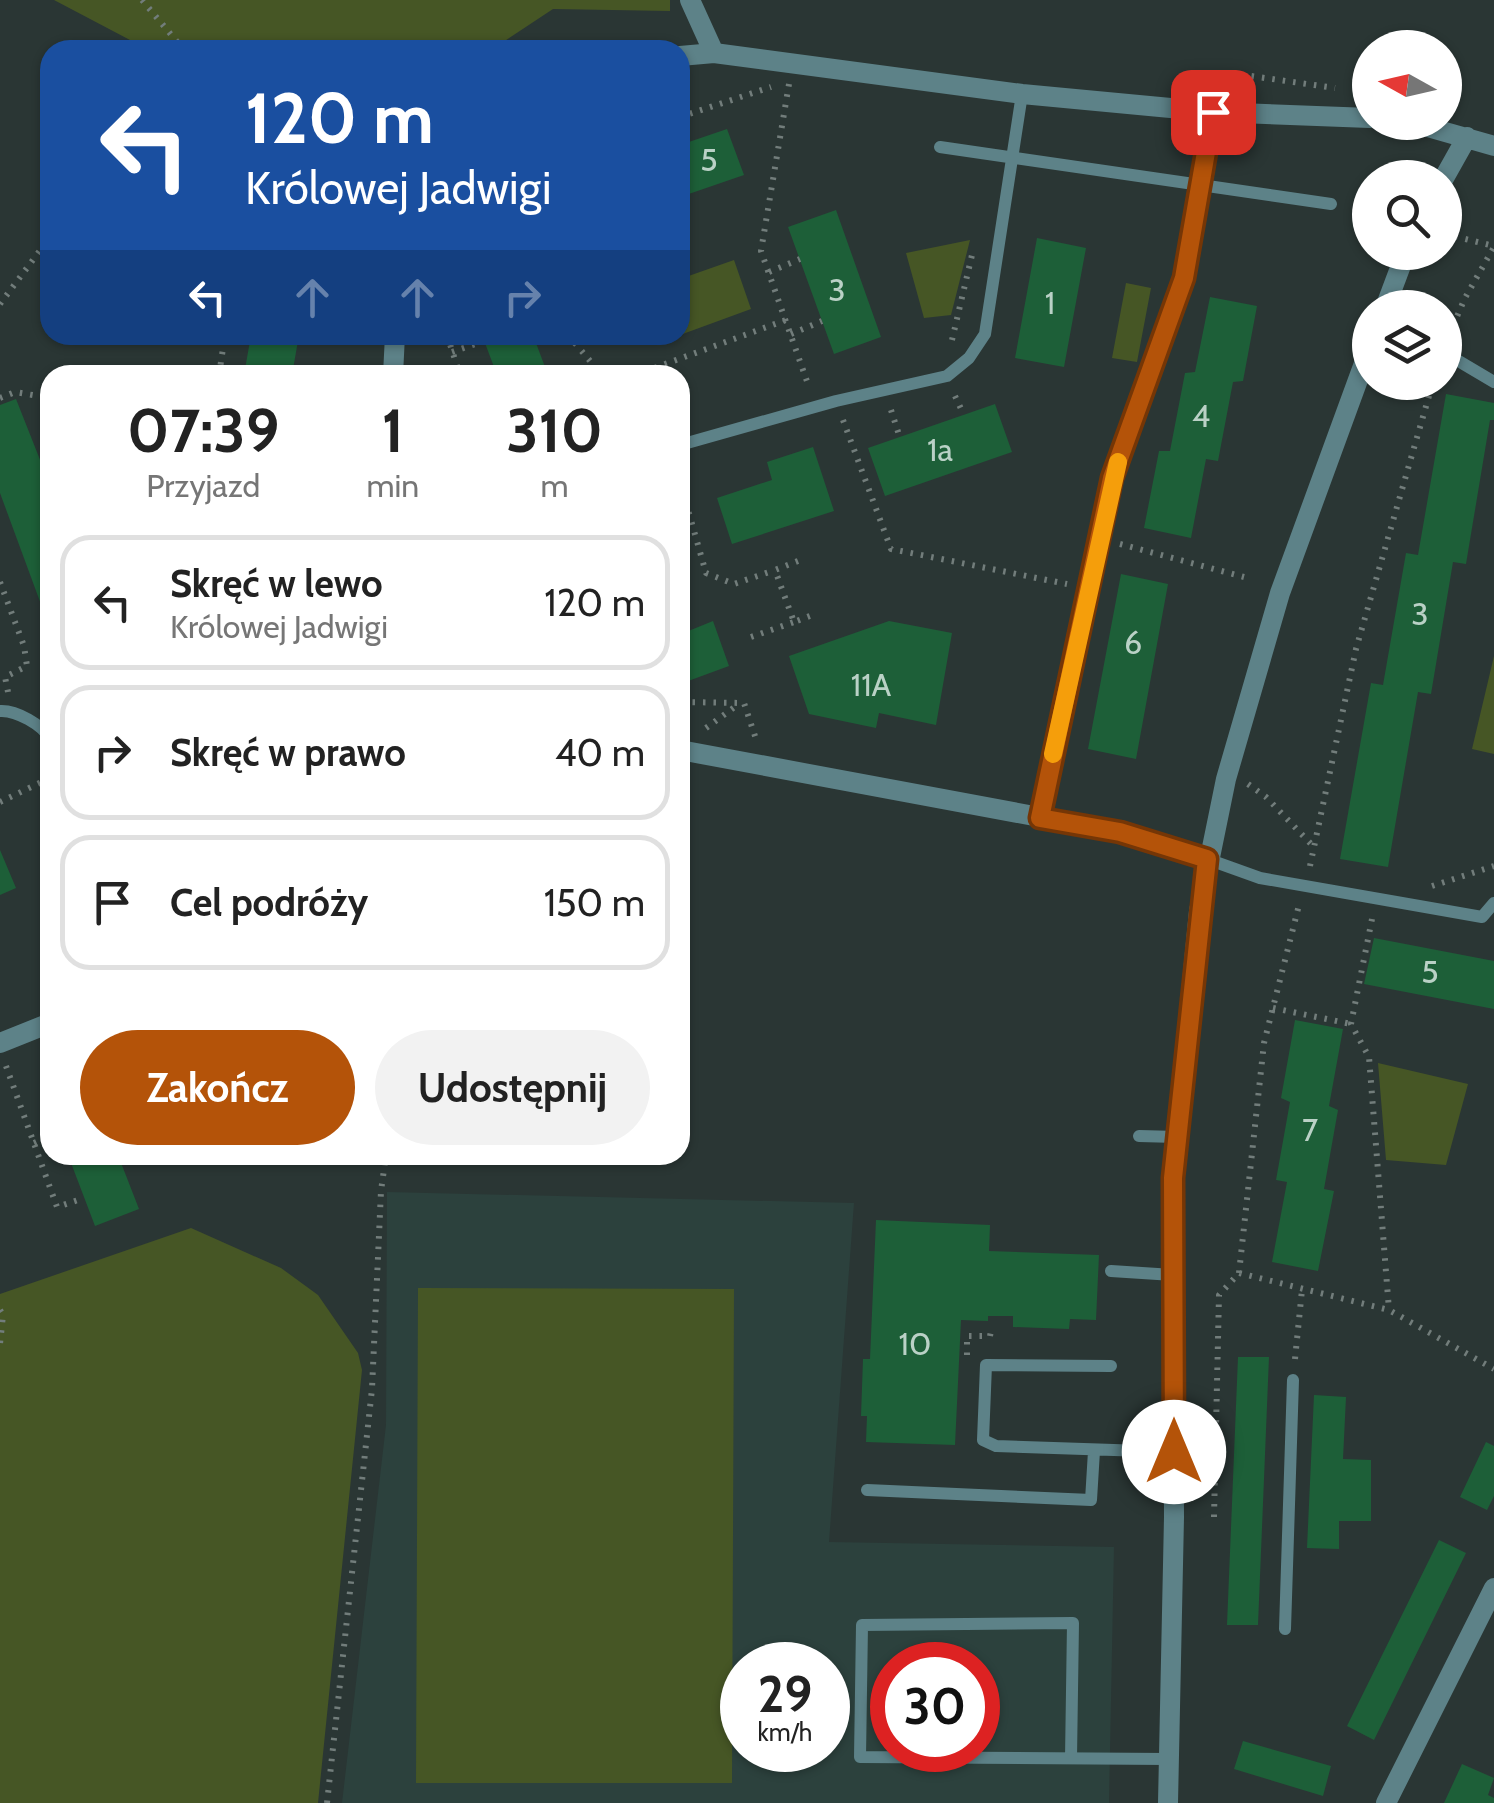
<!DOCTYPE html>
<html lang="pl">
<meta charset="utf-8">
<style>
body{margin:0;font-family:Cabin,sans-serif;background:#f2f2f2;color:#222;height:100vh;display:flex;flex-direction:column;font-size:38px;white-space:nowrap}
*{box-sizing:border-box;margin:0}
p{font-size:32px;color:#767676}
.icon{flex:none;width:55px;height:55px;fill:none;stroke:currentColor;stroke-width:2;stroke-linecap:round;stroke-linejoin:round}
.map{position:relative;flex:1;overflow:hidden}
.panel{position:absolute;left:40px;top:365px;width:650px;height:800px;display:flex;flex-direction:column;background:#fff;border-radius:30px;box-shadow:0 2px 8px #0004}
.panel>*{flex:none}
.guide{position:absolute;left:40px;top:40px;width:650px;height:305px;border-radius:30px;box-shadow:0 2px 8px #0004;background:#1a4fa0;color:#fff;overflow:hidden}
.needle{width:65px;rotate:278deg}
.controls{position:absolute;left:1352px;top:30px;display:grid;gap:20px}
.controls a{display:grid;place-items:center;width:110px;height:110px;border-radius:50%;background:#fff;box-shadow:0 2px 8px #0004;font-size:50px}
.speed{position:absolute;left:720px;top:1642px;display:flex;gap:20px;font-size:50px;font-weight:700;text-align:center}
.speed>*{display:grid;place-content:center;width:130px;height:130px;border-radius:50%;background:#fff;box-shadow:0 2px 8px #0004;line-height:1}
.speed small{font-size:25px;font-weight:400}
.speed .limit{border:15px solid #d22;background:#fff;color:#111}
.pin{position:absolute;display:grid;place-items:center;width:85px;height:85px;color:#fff;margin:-42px;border-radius:20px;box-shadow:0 5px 15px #0006}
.me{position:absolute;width:110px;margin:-55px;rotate:0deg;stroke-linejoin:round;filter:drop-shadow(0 0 8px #0008)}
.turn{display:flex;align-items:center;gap:35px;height:210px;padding:0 40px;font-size:45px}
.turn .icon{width:130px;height:130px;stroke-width:2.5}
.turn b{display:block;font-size:70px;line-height:85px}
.lanes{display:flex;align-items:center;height:95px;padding:0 40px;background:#0003;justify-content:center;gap:50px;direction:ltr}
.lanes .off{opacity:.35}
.eta{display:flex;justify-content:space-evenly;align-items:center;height:170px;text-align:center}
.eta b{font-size:60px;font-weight:700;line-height:70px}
.action{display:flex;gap:20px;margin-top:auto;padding:20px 40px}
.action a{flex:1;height:115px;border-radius:60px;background:#b45309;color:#fff;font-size:40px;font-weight:700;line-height:115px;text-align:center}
.action a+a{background:#f2f2f2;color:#222}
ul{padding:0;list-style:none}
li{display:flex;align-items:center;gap:30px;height:135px;margin:0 20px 15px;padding:0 20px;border:5px solid #e0e0e0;border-radius:30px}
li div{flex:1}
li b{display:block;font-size:38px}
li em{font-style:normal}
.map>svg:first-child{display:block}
.built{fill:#2c413d;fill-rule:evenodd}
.green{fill:#465625}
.building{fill:#1d5f38}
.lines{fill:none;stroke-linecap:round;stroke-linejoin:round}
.path{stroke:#727d7b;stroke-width:6;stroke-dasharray:2.5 8;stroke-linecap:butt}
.service{stroke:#5d8288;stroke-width:12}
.minor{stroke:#5d8288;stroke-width:20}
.route-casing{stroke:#753606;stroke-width:25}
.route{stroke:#b45309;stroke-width:18}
.slow{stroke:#f59e0b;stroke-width:18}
.labels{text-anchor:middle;stroke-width:8;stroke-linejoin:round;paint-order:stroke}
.number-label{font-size:32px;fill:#bad1c6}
</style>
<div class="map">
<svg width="1494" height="1803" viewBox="0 0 1494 1803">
<rect width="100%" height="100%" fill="#2a3634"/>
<path class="built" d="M387,1192L854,1203L829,1542L1114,1547L1109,1803H342L386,1425ZM742,1665H828V1750H742ZM892,1665H978V1750H892Z"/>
<path class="green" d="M54,0H670V11L553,9L491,50H149Z
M970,240L951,315L924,318L906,253Z
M734,260L751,309L680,335V279Z
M1126,283L1151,288L1137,362L1112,358Z
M1494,656V754L1472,749Z
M1378,1063L1468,1084L1446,1165L1386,1160Z
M191,1228L281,1268L318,1295L358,1353L362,1370L318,1803H0V1294Z
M418,1288L734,1289L732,1783H416Z"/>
<path class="building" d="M727,129L744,175L680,197V145Z
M836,210L881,337L834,354L788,227Z
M1037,238L1086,248L1064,367L1015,358Z
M1210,297L1257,306L1243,381L1233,382L1218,461L1206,459L1191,538L1144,528L1159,451H1170L1185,373L1195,372Z
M251,335H299L292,375H244Z
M482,335H533L548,375H497Z
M1446,394L1494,403V420H1490L1466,564L1453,562L1431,694L1418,692L1388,867L1340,859L1371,683L1383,685L1406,553L1418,555Z
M16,399L50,485L49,626L0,493V405Z
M995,404L1012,452L885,496L868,448Z
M813,447L834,511L732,544L717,498L772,480L767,462Z
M1121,574L1168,584L1136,759L1088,749Z
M680,617L686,632L713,621L729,666L680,684Z
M889,621L952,633L936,725L879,713L876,728L809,714L789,656Z
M0,850L16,888L0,895Z
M1374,938L1494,961V1009L1364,984Z
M1295,1020L1343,1029L1329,1106L1338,1110L1324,1189L1334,1191L1318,1271L1272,1262L1287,1182L1276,1180L1290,1102L1281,1098Z
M68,1155H118L139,1209L95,1226Z
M876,1220L990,1225L989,1251L1099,1255L1096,1320L1070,1319L1069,1329L1013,1327V1316H988V1321L961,1320L955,1445L866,1442L867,1416H861L863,1359H870Z
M1238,1357H1269L1258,1625H1227Z
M1314,1395L1346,1397L1343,1459L1371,1460V1521H1339V1549L1307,1548Z
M1486,1442L1494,1446V1496L1487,1510L1460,1497Z
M1439,1540L1466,1553L1374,1740L1347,1726Z
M1243,1741L1331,1766L1323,1796L1234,1769Z
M1462,1764L1494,1778L1488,1795L1494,1798V1803H1444Z"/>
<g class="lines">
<path class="path" d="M142,0L184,50
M1220,76H1251L1335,88
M789,84L761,251L809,387
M680,117L771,87
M680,141L681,145
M1445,234L1494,246
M769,272L800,259
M0,304L50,237
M791,334L822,321
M447,335L460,375
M568,335L602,375
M1449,335L1465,298L1494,247
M952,340L972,255
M452,352L484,341
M219,375L225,335
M635,375L786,320
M955,396L964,415
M0,398L15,392L50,398
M891,410L900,438
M843,420L891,549L1067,584
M680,482L706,573L734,584L775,570
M1120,544L1244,577
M798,561L775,570L794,622L815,614
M0,582L24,646L27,666L5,677L8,692
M751,637L794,622
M682,702L744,703L757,742
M706,728L736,706
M1248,784L1266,797L1311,844
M0,802L50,778
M1310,866L1356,649L1433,382
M1432,886L1494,866
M1372,919L1351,1024L1369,1057L1389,1310
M1273,1008L1351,1024
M6,1066L57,1207L84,1198
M34,1143L50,1136
M1239,1273L1264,1043L1299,905
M0,1310L3,1315L0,1344
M967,1355V1336H990L992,1326
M1295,1359L1302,1290
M1214,1517L1219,1295L1239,1273L1389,1310L1494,1369
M327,1803L372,1389L381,1191L386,1155"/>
<path class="service" d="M940,147L1331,204
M1445,353L1494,382
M680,445L836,401L947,376L969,358L985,334L1022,94
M0,711C16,710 43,725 50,739
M1040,818L1112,478L1184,278L1213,112
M1207,859L1260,878L1482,917L1494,903
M1139,1136L1177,1137
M1111,1271L1173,1275
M1111,1366L986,1365L983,1440L996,1446L1174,1452
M867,1490L1091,1500L1094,1451
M1285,1629L1293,1380
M1071,1758L1073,1623L862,1625L860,1757L1168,1759"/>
<path class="minor" d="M690,0L714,53
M680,56L714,53L1022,94L1213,112L1370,118
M1410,122L1494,146
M1444,178L1467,137
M1385,308L1406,252
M393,375L395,335
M680,750L1120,832L1207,859
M0,1043L50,1023
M1168,1803L1174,1517L1173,1178L1199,911L1226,779L1280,593L1370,347
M1386,1803L1494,1588"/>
</g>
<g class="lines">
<defs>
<path id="route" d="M1174,1452L1173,1178L1207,859L1120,832L1040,818L1112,478L1184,278L1213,112"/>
</defs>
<use href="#route" class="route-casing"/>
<use href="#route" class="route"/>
<path class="slow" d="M1053,754L1118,462"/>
</g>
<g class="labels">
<g class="number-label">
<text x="709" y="171">5</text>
<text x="837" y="301">3</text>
<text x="1050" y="314">1</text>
<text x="1201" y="427">4</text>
<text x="940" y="461">1a</text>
<text x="1420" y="625">3</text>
<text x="1133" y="654">6</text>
<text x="871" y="696">11A</text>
<text x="1430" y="983">5</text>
<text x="1310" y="1141">7</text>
<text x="915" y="1355">10</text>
</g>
</g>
</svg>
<div class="controls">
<a><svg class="needle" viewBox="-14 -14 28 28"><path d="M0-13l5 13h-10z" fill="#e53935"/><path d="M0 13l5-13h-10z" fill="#767676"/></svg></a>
<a><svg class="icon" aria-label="search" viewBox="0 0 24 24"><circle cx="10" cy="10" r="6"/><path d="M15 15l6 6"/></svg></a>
<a><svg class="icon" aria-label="layers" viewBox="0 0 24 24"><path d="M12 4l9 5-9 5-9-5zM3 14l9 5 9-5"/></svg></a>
</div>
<div class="speed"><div>29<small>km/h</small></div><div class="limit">30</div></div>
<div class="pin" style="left:1213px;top:112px;background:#d93025"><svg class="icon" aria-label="arrive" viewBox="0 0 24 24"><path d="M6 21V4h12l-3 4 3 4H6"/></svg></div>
<svg class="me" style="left:1174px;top:1452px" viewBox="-20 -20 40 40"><circle r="19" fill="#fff"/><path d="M0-13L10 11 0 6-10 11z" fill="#b45309"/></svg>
<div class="guide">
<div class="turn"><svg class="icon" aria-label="left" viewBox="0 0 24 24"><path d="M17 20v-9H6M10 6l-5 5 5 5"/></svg><div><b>120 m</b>Królowej Jadwigi</div></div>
<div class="lanes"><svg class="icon" aria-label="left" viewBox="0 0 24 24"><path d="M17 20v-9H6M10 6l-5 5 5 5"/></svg><svg class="icon off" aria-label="ahead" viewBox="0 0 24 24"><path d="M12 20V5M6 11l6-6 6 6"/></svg><svg class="icon off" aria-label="ahead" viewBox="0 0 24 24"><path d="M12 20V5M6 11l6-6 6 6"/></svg><svg class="icon off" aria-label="right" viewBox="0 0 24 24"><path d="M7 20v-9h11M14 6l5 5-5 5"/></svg></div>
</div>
<section class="panel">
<div class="eta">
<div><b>07:39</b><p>Przyjazd</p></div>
<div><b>1</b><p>min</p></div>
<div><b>310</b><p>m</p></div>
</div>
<ul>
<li><svg class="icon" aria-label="left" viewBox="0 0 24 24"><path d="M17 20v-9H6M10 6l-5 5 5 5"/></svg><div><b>Skręć w lewo</b><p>Królowej Jadwigi</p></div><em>120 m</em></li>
<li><svg class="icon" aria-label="right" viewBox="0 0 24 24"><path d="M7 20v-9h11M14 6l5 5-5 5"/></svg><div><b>Skręć w prawo</b></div><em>40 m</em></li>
<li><svg class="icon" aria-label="arrive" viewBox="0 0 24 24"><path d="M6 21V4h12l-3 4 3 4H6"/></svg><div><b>Cel podróży</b></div><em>150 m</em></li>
</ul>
<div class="action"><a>Zakończ</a><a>Udostępnij</a></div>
</section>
</div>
